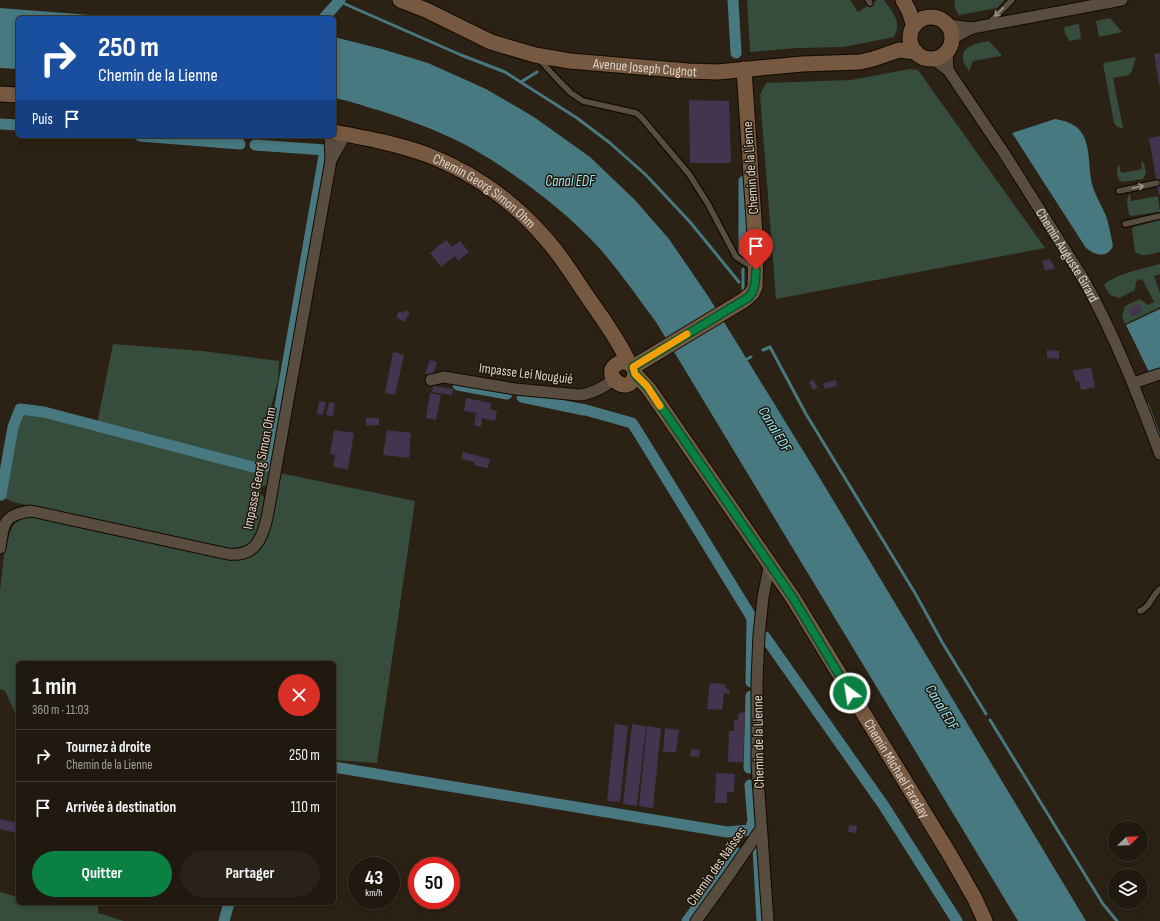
<!DOCTYPE html>
<html lang="fr">
<meta charset="utf-8">
<style>
body{margin:0;font-family:"Sofia Sans Condensed",sans-serif;background:#282218;color:#f1f3f6;height:100vh;display:flex;flex-direction:column;font-size:15px;white-space:nowrap}
*{box-sizing:border-box;margin:0}
p{font-size:13px;color:#a2a09e}
.icon{flex:none;width:22px;height:22px;fill:none;stroke:currentColor;stroke-width:2;stroke-linecap:round;stroke-linejoin:round}
.map{position:relative;flex:1;overflow:hidden}
.drawer{position:absolute;left:16px;top:661px;width:320px;height:244px;display:flex;flex-direction:column;background:#20190f;border-radius:6px;box-shadow:0 2px 6px #0003,0 0 0 1px #3d382f}
.drawer>*{flex:none}
.guide{position:absolute;left:16px;top:16px;width:320px;height:122px;border-radius:6px;box-shadow:0 2px 6px #0003,0 0 0 1px #3d382f;background:#1a4fa0;color:#fff;overflow:hidden}
.needle{width:26px;rotate:67deg}
.controls{position:absolute;left:1108px;top:821px;display:grid;gap:8px}
.controls a{display:grid;place-items:center;width:40px;height:40px;border-radius:50%;background:#20190f;box-shadow:0 2px 6px #0003,0 0 0 1px #3d382f;font-size:20px}
.speed{position:absolute;left:348px;top:857px;display:flex;gap:8px;font-size:20px;font-weight:700;text-align:center}
.speed>*{display:grid;place-content:center;width:52px;height:52px;border-radius:50%;background:#20190f;box-shadow:0 2px 6px #0003,0 0 0 1px #3d382f;line-height:1}
.speed small{font-size:10px;font-weight:400}
.speed .limit{border:6px solid #d22;background:#fff;color:#111}
.pin{position:absolute;display:grid;place-items:center;width:34px;height:34px;color:#fff;margin:-41px -17px;border-radius:50% 50% 50% 0;rotate:-45deg;box-shadow:0 0 4px #0007}
.pin .icon{rotate:45deg}
.me{position:absolute;width:44px;margin:-22px;rotate:329deg;stroke-linejoin:round;filter:drop-shadow(0 0 3px #0008)}
.turn{display:flex;align-items:center;gap:14px;height:84px;padding:0 16px;font-size:18px}
.turn .icon{width:52px;height:52px;stroke-width:2.5}
.turn b{display:block;font-size:28px;line-height:34px}
.then{display:flex;align-items:center;height:38px;padding:0 16px;background:#0003;gap:8px;font-size:15px}
.round{display:grid;place-items:center;flex:none;width:42px;height:42px;border-radius:21px;background:#282218}
.summary{display:flex;align-items:center;justify-content:space-between;height:68px;padding:0 16px}
h1{font-size:24px;font-weight:700;line-height:30px}
.button{display:flex;gap:8px;margin-top:auto;padding:8px 16px}
.button a{flex:1;height:46px;border-radius:24px;background:#0b8043;color:#fff;font-size:16px;font-weight:700;line-height:46px;text-align:center}
.button a+a{background:#282218;color:#f1f3f6}
ul{padding:0;list-style:none}
li{display:flex;align-items:center;gap:12px;height:52px;padding:0 16px;border-top:1px solid #3d382f}
li div{flex:1}
li b{display:block;font-size:15px}
li em{font-style:normal}
.map>svg:first-child{display:block}
.green{fill:#364c3d}
.water{fill:#487880}
.lines{fill:none;stroke-linecap:round;stroke-linejoin:round}
.stream{stroke:#487880;stroke-width:3}
.canal{stroke:#487880;stroke-width:11}
.building{fill:#453450}
.lane-casing{stroke:#130a02;stroke-width:8}
.street-casing{stroke:#130a02;stroke-width:13}
.secondary-casing{stroke:#130a02;stroke-width:17}
.lane{stroke:#594d3f;stroke-width:5.5}
.street{stroke:#594d3f;stroke-width:11}
.secondary{stroke:#765940;stroke-width:15}
.oneway{stroke:#9a9186}
.route-casing{stroke:#07532c;stroke-width:10}
.route{stroke:#0b8043;stroke-width:7}
.slow{stroke:#f59e0b;stroke-width:7}
.labels{text-anchor:middle;stroke-width:3;stroke-linejoin:round;paint-order:stroke}
.street-label{font-size:14px;fill:#dcd5cd;stroke:#21170b}
.water-label{font-size:15px;font-style:italic;fill:#95e8f7;stroke:#21170b}
</style>
<div class="map">
<svg width="1160" height="921" viewBox="0 0 1160 921">
<rect width="100%" height="100%" fill="#2b2114"/>
<path class="green" d="M747,0H850L858,12L877,0H884C893,13 902,21 894,37L844,47L797,48L750,52Z
M955,0H1005L997,8L959,15L954,7Z
M1110,18L1122,32L1099,37L1096,21Z
M1079,24L1081,39L1070,41L1065,34L1064,27Z
M989,41L1001,54V56L973,61L969,71C967,67 963,63 963,59C961,45 980,43 989,41Z
M1136,57L1132,71L1129,75L1113,78L1123,128C1119,128 1116,126 1114,123L1103,63Z
M910,69L918,70L1045,248L776,299L760,95L766,83L851,80Z
M1141,161L1144,163L1146,173L1143,179L1122,182C1117,180 1116,172 1118,166L1119,165L1121,173L1142,169Z
M1157,189L1160,212L1130,216L1129,214C1128,207 1125,199 1130,193L1131,201L1158,196Z
M1160,220V252C1151,254 1144,258 1135,252L1132,230L1133,227Z
M1160,264V274L1154,276L1160,293V307L1125,324L1122,317L1125,306L1140,299L1148,305L1154,302L1142,279L1136,281L1135,290L1119,298L1110,295L1104,285C1117,273 1143,269 1160,264Z
M113,344L203,351L279,361L278,381L271,407L279,420L269,487L262,486L260,493L267,500L261,529L250,546L230,552L13,502L4,498L21,412L96,429Z
M280,473L415,501L377,763L334,760V663H18V719L5,691L0,689V591L4,554L10,532L14,524L22,519L30,516L245,558C252,555 258,553 263,546C274,528 277,494 280,473Z
M0,892L18,897V903L44,904L45,903H98V913L124,921H0Z"/>
<path class="water" d="M0,8L129,18H18V69L0,68Z
M334,37L382,49L428,63L486,89L534,117L590,157L635,200L669,239L708,296L818,475L1086,921H1018L656,322C638,298 621,273 601,250C566,211 518,175 473,149C445,133 414,122 384,112C367,107 351,101 334,98Z
M1055,119C1097,125 1085,158 1093,187C1096,197 1102,206 1106,216C1109,225 1111,236 1113,246C1107,259 1095,255 1086,248L1012,133Z
M1160,309V368L1149,372L1126,325Z"/>
<g class="lines">
<path class="stream" d="M345,4L461,55L505,72L577,118L610,143L646,175L690,222L739,282
M521,82L537,72
M743,289V269
M763,350L770,347L806,414L915,593L942,642L986,714
M743,361L751,357
M1147,404L1160,438
M990,720L1103,904L1117,921"/>
<path class="canal" d="M733,0L736,53
M324,18L340,0
M0,124L18,125
M140,136L240,144
M744,254V181
M458,385L507,394
M522,397L584,410
M582,409L632,423L641,437L752,618L751,682
M1,495L13,427L20,409L44,412L253,467L267,466L271,458L325,150L255,145
M765,637L884,806L957,921
M334,767L727,832L750,830L753,821L750,785
M749,768L751,696
M758,848L762,921
M224,921L229,903
M687,921L738,853"/>
</g>
<path class="building" d="M1160,53V84H1159L1154,54Z
M689,100L729,101L731,163H690Z
M1160,136V194L1159,195L1149,138Z
M446,240L452,247L460,241L469,252L458,261L455,256L441,267L430,253Z
M1050,259L1055,268L1045,271L1042,261Z
M1139,304L1143,311L1132,317L1128,309Z
M405,310L410,313L404,322L396,317L399,311L403,313Z
M1047,350L1059,351V359L1047,358Z
M393,352L404,355L395,395L385,393Z
M430,360L437,362L432,376L425,373Z
M1091,367L1095,387L1081,390L1079,381L1076,382L1073,371Z
M813,379L818,388L813,390L809,382Z
M836,380L837,386L825,389L823,383Z
M433,386L453,389L452,395L432,392Z
M430,393L441,395L436,420L426,418Z
M466,398L491,403L490,409L497,411L495,421L482,418L481,427L474,425L476,413L464,411Z
M319,401L326,402L323,415L317,414Z
M329,402L335,403L333,416L326,415Z
M366,418H379V425L366,426Z
M334,430L354,433L348,469L333,467L335,455L330,454Z
M387,430L411,433L409,458L383,455Z
M463,452L490,459L488,468L474,465V462L461,459Z
M710,683L725,684V688L729,689V694L724,693L722,710L707,709Z
M745,712L743,762H728L729,731H734V720H738L739,713Z
M615,724L628,726L620,802L607,801Z
M632,724L646,726L637,806L623,804Z
M647,726L661,728L653,808L639,806Z
M665,728L679,730L676,752H663Z
M691,749L700,750L699,757L690,756Z
M716,773L735,774L734,792H727V803H715Z
M0,819L18,823V828H17L16,833L0,829Z
M849,825L857,826L856,833L848,832Z"/>
<g class="lines">
<defs>
<path id="lane" d="M868,0L870,3
M988,24L1012,0
M539,59L559,81L571,93L583,101L636,113L641,117L689,174L708,204L736,257L755,269
M1119,191L1157,183
M1125,224L1160,216
M1140,611C1149,609 1152,595 1160,589"/>
<g id="street">
<path d="M948,25L972,28L1122,0"/>
<path d="M952,39L972,28"/>
<path d="M947,52L948,70"/>
<path id="s1" d="M933,59L948,70L1004,153L1084,280C1115,336 1138,395 1160,454"/>
<path d="M331,160L346,134"/>
<path d="M431,380L444,377L515,389L579,395C592,394 603,387 614,380"/>
<path d="M1133,383L1160,374"/>
<path d="M0,548C3,524 4,514 31,511L228,554C254,557 262,540 267,518L331,160L330,136"/>
<path d="M696,921L727,878L761,829"/>
<path d="M768,921L757,765V681L759,635L763,597L770,563"/>
</g>
<g id="secondary">
<path id="s2" d="M400,0L426,10L491,42L535,55L570,61L688,71L718,72L802,64L860,62L873,59L899,50L916,52"/>
<path d="M903,0L909,11L914,26"/>
<circle cx="931" cy="38" r="21"/>
<path d="M0,94L18,95"/>
<path id="s3" d="M334,132C366,138 398,144 428,155C474,173 515,203 546,239C562,257 574,277 587,296C602,318 618,339 629,363"/>
<path d="M633,367L744,300L752,293L755,287L756,250L744,69"/>
<path d="M633,367C629,363 624,360 619,363C597,373 630,400 635,374"/>
<path id="s4" d="M635,374L649,389L793,598L950,855L975,899L985,921"/>
</g>
</defs>
<use href="#lane" class="lane-casing"/>
<use href="#street" class="street-casing"/>
<use href="#secondary" class="secondary-casing"/>
<use href="#lane" class="lane"/>
<use href="#street" class="street"/>
<use href="#secondary" class="secondary"/>
</g>
<defs><path id="oneway-shaft" d="M-6 0H5M1.5-3L5.5 0L1.5 3" fill="none" stroke-width="1.6" stroke-linecap="round" stroke-linejoin="round"/></defs>
<g class="oneway">
<use href="#oneway-shaft" transform="translate(999 12) rotate(136)"/>
<use href="#oneway-shaft" transform="translate(1138 187) rotate(-12)"/>
</g>
<g class="lines">
<defs>
<path id="route" d="M756,270C755,280 756,289 749,297L633,367L635,374L649,389L793,598L850,693"/>
</defs>
<use href="#route" class="route-casing"/>
<use href="#route" class="route"/>
<path class="slow" d="M660,406L647,386L635,374L633,367L687,334"/>
</g>
<g class="labels">
<g class="street-label">
<text dy="5" stroke="none"><textPath href="#s2" startOffset="257">Avenue Joseph Cugnot</textPath></text>
<text transform="translate(750 168) rotate(-94)" y="5">Chemin de la Lienne</text>
<text dy="5" stroke="none"><textPath href="#s3" startOffset="164">Chemin Georg Simon Ohm</textPath></text>
<text dy="5" stroke="none"><textPath href="#s1" startOffset="239">Chemin Auguste Girard</textPath></text>
<text transform="translate(526 373) rotate(7)" y="5">Impasse Lei Nouguié</text>
<text transform="translate(259 468) rotate(-79)" y="5">Impasse Georg Simon Ohm</text>
<text transform="translate(758 742) rotate(-91)" y="5">Chemin de la Lienne</text>
<text dy="5" stroke="none"><textPath href="#s4" startOffset="474">Chemin Michael Faraday</textPath></text>
<text transform="translate(716 866) rotate(-55)" y="5">Chemin des Naïsses</text>
</g>
<g class="water-label">
<text x="570" y="186">Canal EDF</text>
<text transform="translate(775 429) rotate(59)" y="5">Canal EDF</text>
<text transform="translate(942 707) rotate(59)" y="5">Canal EDF</text>
</g>
</g>
</svg>
<div class="controls">
<a><svg class="needle" viewBox="-14 -14 28 28"><path d="M0-13l5 13h-10z" fill="#e53935"/><path d="M0 13l5-13h-10z" fill="#a2a09e"/></svg></a>
<a><svg class="icon" aria-label="layers" viewBox="0 0 24 24"><path d="M12 4l9 5-9 5-9-5zM3 14l9 5 9-5"/></svg></a>
</div>
<div class="speed"><div>43<small>km/h</small></div><div class="limit">50</div></div>
<div class="pin" style="left:756px;top:270px;background:#d93025"><svg class="icon" aria-label="arrive" viewBox="0 0 24 24"><path d="M6 21V4h12l-3 4 3 4H6"/></svg></div>
<svg class="me" style="left:850px;top:693px" viewBox="-20 -20 40 40"><circle r="17" fill="#0b8043" stroke="#fff" stroke-width="3"/><path d="M0-11L8 9 0 5-8 9z" fill="#fff"/></svg>
<div class="guide">
<div class="turn"><svg class="icon" aria-label="right" viewBox="0 0 24 24"><path d="M7 20v-9h11M14 6l5 5-5 5"/></svg><div><b>250 m</b>Chemin de la Lienne</div></div>
<div class="then">Puis<svg class="icon" aria-label="arrive" viewBox="0 0 24 24"><path d="M6 21V4h12l-3 4 3 4H6"/></svg></div>
</div>
<section class="drawer">
<div class="summary"><div><h1>1 min</h1><p>360 m · 11:03</p></div><a class="round" style="background:#d93025;color:#fff"><svg class="icon" aria-label="close" viewBox="0 0 24 24"><path d="M6 6l12 12M18 6L6 18"/></svg></a></div>
<ul>
<li><svg class="icon" aria-label="right" viewBox="0 0 24 24"><path d="M7 20v-9h11M14 6l5 5-5 5"/></svg><div><b>Tournez à droite</b><p>Chemin de la Lienne</p></div><em>250 m</em></li>
<li><svg class="icon" aria-label="arrive" viewBox="0 0 24 24"><path d="M6 21V4h12l-3 4 3 4H6"/></svg><div><b>Arrivée à destination</b></div><em>110 m</em></li>
</ul>
<div class="button"><a>Quitter</a><a>Partager</a></div>
</section>
</div>
